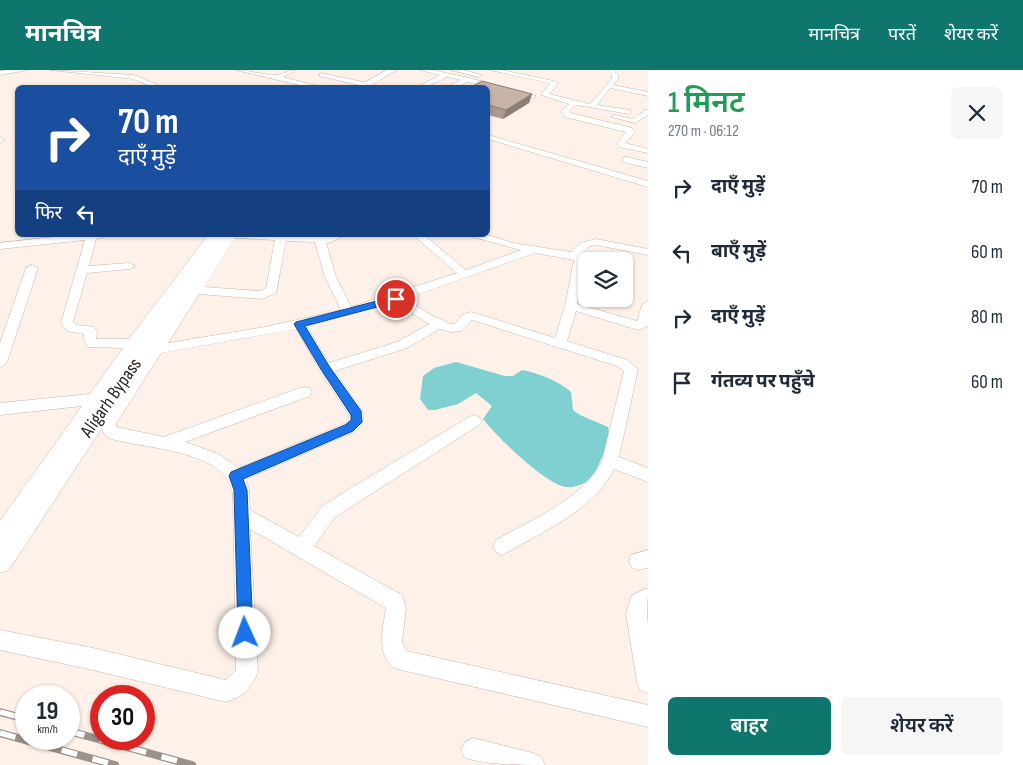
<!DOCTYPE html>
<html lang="hi">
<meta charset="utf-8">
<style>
body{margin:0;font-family:"Sofia Sans Condensed","Noto Sans Devanagari",sans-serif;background:#f6f6f7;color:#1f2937;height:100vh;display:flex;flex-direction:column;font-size:19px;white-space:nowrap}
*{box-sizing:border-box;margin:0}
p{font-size:16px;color:#747a83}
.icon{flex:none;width:28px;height:28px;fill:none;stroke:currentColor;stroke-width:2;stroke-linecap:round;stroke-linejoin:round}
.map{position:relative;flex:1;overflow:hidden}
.sheet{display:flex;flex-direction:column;background:#fff;width:375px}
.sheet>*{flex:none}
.guide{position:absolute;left:15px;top:15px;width:475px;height:152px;border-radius:8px;box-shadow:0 1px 4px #0004;background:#1a4fa0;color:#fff;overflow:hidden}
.buttons{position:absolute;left:578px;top:182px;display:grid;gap:10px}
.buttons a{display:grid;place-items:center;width:55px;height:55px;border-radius:8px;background:#fff;box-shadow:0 1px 4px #0004;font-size:25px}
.speed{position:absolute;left:15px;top:615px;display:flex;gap:10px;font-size:25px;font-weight:700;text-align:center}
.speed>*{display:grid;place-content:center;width:65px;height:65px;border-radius:50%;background:#fff;box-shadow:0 1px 4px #0004;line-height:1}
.speed small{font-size:12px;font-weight:400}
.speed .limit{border:8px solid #d22;background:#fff;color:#111}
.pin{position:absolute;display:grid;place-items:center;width:42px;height:42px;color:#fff;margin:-21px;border:2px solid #fff;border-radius:50%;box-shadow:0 1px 5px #0007}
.me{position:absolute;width:55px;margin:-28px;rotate:358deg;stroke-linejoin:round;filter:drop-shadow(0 0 4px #0008)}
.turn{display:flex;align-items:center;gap:18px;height:105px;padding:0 20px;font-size:22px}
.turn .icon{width:65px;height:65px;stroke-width:2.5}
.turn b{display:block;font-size:35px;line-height:42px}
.then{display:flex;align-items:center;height:48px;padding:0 20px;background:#0003;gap:10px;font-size:19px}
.round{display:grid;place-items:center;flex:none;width:52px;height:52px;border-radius:8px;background:#f6f6f7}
.overview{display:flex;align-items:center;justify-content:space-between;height:85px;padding:0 20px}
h1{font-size:30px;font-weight:600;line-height:38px;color:#1e9e55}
.primary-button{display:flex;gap:10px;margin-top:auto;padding:10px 20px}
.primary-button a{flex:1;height:58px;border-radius:8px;background:#0f766e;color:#fff;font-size:20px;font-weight:600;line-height:58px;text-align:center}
.primary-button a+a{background:#f6f6f7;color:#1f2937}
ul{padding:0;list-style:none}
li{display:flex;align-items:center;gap:15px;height:65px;padding:0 20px}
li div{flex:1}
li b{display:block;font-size:19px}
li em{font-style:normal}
header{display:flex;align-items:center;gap:30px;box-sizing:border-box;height:70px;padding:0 25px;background:#0f766e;color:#fff}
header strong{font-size:24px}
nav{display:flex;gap:28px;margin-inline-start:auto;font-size:18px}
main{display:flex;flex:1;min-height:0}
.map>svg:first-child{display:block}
.water{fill:#7ed0d1}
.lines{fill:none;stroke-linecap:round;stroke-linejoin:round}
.minor-casing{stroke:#cbb7aa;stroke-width:1}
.major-casing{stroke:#cbb7aa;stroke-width:1}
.minor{fill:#fff;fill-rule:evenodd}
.major{fill:#fff;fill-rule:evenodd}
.rail-casing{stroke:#9c928b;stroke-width:8}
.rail{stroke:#fff;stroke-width:5.5;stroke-dasharray:16;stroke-linecap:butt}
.wall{fill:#ab9b8f}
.shaded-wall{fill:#8b7e74}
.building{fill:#c7b4a6;stroke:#8b7e74}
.route{fill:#1a73e8;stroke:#114b97}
.labels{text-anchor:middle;stroke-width:4;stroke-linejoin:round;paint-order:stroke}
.street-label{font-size:19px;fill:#2c241f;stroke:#fff}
</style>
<header>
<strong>मानचित्र</strong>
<nav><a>मानचित्र</a><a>परतें</a><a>शेयर करें</a></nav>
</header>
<main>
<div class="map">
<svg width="648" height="695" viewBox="0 0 648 695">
<rect width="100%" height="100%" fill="#fef1e9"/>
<path class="water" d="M456,292L505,306H513L522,300C539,303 558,311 571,322L573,340L580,345L608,357L610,370L592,409C584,413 576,418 567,417C548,417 495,365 483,349L492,336L476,323L458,334L435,340H428L420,329L423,306L434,298Z"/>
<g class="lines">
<defs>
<path id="minor" d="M10,0H28L0,5V1Z
M51,0L134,5L165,18H155L133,9Z
M236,0C248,0 267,6 277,5C284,4 288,0 296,0L283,7L325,18H312Z
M420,0H432L465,7L536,26L533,28L467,12L455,18H445L461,10L447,7L424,18H415L440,5Z
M451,0H463L482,5L479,7Z
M490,0H502L554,11L558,14L549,24L590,34L612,9V5L607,0H613L618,5V9L613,15L648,22V26L610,18L597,35L630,40V44L576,35L569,41L571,43L632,58L635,62L625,73L648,79V83L619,77L617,73L626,62L565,47L561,41L570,34L541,25L550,13Z
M321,3L363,12L366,14L363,16L319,6Z
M645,40H648V45L635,53L611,47L615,45L634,49Z
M488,65L648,111V117L488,69Z
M0,67L5,69L0,73Z
M626,87L648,92V98L623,92V88Z
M72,165H105L104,167L96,169L89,196L129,193L135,196L129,199L87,203L73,252L77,255L94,257L97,262L96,269H129L208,165H218L155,250L6,472L0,474V451L82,336L0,345V333L90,324L123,278L88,277L83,269L84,264L67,261L61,253L85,170L0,179V173Z
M227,165L327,167L344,165L332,172L326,173L336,207L351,237L457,203L413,165H424L466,200L521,180L473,167L472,165H488L513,173L571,182L580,173L596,169L648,179V185L596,175L588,177L581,185L585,188L577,234L637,251L642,235L648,231V256L638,260L576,241L567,271L627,290L638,299L619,387L648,398V412L614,399C594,440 545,460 508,482L502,485L496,482L493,476L496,470C532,449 582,430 602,391L624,301L617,296L472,250L462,261L451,262L440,259L407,278L335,301L364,344L361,356L354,362L246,409L249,420L250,440L299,467L323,435L469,347L474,345L479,347L482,351L479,355L335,447L314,476L402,525L406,537L402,573L407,581L648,635V657L393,598C376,581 383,559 386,538L250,459L258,602C251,619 244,627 226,632L93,600L0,580V560L93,578L226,610L236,601L233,425C229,379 141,379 109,368L104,364L100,353ZM235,168L275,170L266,218L260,221L204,217ZM286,171L315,172L325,207L341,240L265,257L168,273L199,224L262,229L276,223ZM535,183L574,190L565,236L555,268L471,242L462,245L455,254H451L431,245L405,229ZM394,232L429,254L397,272L329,293L307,257ZM296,259L321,302L349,345V349L344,354L238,398L219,384L185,372L310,326L312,322L310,318L305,317L300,318L164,367L116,357V354L161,283Z
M32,195L38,198L7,292L5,295L0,297V273L26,198Z
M648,480V498L638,500L631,497L629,491L631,485Z
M644,519H648C648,532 646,542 648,554V623L640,620L637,612L626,544L631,526Z
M473,668L533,683L541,687L545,695C518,695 490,695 465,688L461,680L465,672Z"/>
<path id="major" d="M387,0H397L366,18H354Z
M214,165H228L9,500L0,503V470Z"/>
</defs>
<use href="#minor" class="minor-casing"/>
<use href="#major" class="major-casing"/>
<use href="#minor" class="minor"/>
<use href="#major" class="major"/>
<defs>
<path id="rail" d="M0,642L26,649
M69,661L192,695
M0,663L115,695"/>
</defs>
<use href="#rail" class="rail-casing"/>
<use href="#rail" class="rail"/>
</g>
<path class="wall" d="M488,18L532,24L529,33L503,49L488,45Z"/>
<path class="shaded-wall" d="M532,24L529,33L503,49L506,40Z"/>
<path class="building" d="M482,11L532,24L506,40L488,35V18H469Z"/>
<path class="route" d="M396,226L401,229L400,231L305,256L329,296L361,341L362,352L353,361L243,409L247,420L253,563L251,568L245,571L240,568L238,563L234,420L229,406L231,402L345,355L351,350V345L322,301L294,254L296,252Z"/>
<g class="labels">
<g class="street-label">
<text transform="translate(110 327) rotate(-55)" y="7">Aligarh Bypass</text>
</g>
</g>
</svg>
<div class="buttons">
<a><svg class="icon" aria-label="layers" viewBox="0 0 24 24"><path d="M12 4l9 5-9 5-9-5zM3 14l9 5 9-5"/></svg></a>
</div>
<div class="speed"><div>19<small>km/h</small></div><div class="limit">30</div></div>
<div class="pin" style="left:396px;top:229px;background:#d93025"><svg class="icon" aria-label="arrive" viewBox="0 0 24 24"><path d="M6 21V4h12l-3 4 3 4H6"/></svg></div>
<svg class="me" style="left:245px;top:563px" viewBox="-20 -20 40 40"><circle r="19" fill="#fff"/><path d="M0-13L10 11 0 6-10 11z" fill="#1a73e8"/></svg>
<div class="guide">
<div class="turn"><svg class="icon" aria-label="right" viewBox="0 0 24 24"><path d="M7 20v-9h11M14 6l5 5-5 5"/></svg><div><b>70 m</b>दाएँ मुड़ें</div></div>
<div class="then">फिर<svg class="icon" aria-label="left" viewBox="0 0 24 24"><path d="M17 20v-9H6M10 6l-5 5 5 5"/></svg></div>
</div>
</div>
<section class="sheet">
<div class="overview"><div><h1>1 मिनट</h1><p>270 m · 06:12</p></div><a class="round"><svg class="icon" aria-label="close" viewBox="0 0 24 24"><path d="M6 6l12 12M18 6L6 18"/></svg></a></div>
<ul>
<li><svg class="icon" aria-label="right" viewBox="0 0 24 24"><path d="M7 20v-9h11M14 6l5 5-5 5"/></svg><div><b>दाएँ मुड़ें</b></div><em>70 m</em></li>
<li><svg class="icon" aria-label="left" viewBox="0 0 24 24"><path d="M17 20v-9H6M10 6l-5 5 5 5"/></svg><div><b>बाएँ मुड़ें</b></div><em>60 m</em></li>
<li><svg class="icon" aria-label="right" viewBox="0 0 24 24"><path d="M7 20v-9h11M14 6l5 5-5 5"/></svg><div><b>दाएँ मुड़ें</b></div><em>80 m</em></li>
<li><svg class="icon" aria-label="arrive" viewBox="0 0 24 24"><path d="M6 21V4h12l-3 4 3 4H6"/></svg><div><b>गंतव्य पर पहुँचे</b></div><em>60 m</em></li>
</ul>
<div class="primary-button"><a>बाहर</a><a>शेयर करें</a></div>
</section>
</main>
